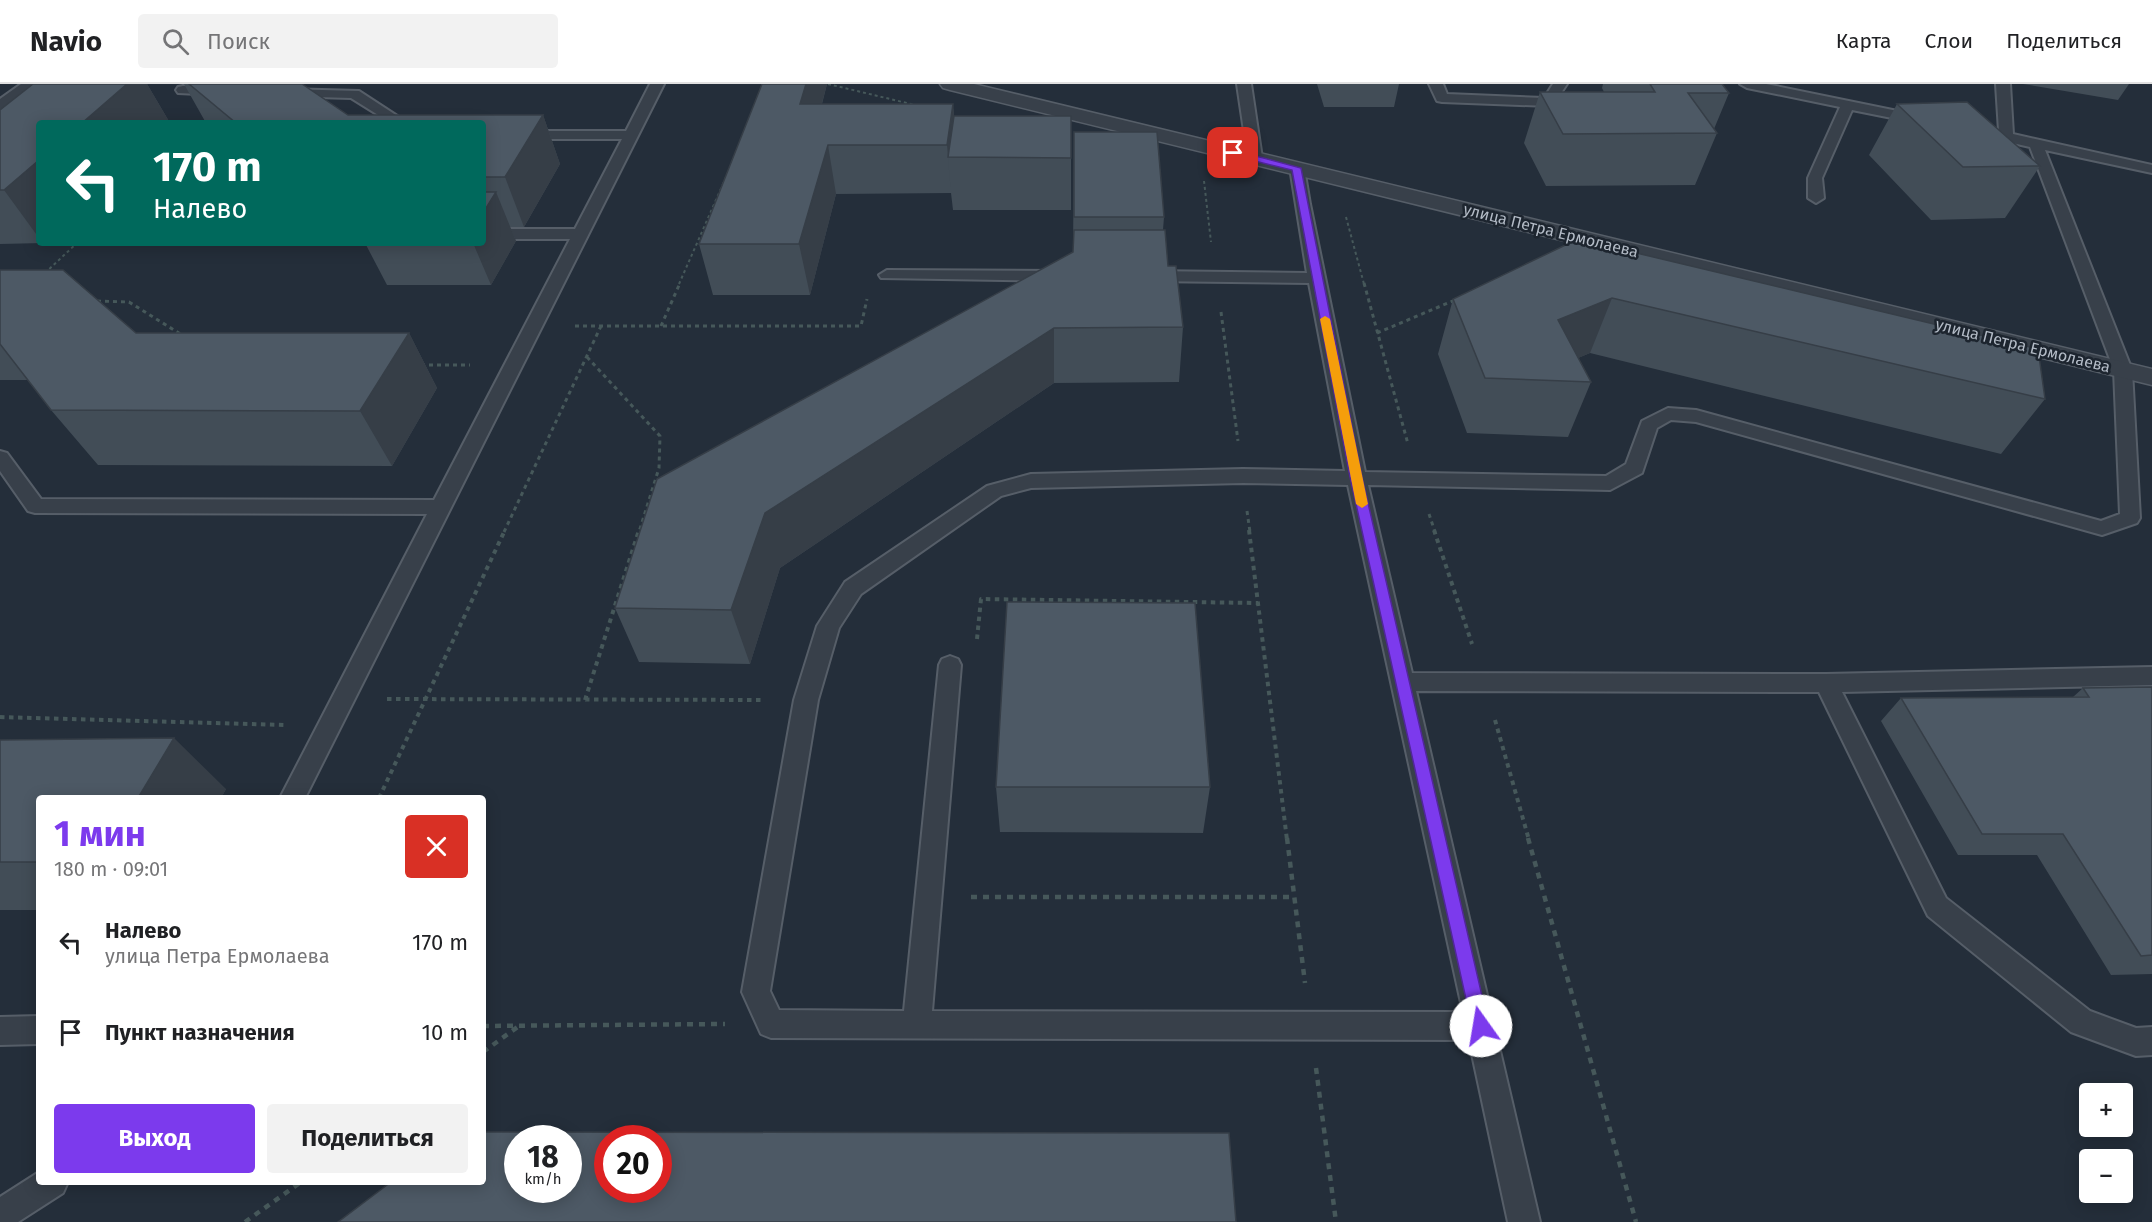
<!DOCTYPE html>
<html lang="ru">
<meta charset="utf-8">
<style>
body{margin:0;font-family:"Fira Sans",sans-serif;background:#f2f2f2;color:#202124;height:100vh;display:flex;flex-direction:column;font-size:22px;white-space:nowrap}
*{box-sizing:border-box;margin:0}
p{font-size:20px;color:#757577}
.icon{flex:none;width:33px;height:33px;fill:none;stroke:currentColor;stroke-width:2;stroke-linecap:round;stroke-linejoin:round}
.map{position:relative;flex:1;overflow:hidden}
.panel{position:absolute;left:36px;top:711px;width:450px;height:390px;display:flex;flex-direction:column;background:#fff;border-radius:6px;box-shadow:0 3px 15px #0003}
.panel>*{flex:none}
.hud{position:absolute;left:36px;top:36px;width:450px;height:126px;border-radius:6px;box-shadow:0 3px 15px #0003;background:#00695c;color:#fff;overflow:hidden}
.buttons{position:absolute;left:2079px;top:999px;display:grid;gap:12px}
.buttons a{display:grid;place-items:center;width:54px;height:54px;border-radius:6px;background:#fff;box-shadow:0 3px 15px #0003;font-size:30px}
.speed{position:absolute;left:504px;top:1041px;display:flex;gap:12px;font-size:30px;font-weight:700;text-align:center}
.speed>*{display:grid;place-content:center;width:78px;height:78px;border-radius:50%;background:#fff;box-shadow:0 3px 15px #0003;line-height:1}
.speed small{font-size:15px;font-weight:400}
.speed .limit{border:9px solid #d22;background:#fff;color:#111}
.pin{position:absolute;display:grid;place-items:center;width:51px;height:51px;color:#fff;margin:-26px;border-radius:12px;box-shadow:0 3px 9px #0006}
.me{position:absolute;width:66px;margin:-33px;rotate:347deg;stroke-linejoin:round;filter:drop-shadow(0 0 4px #0008)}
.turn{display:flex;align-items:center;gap:21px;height:126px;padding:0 18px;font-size:27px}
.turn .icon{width:78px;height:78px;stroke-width:2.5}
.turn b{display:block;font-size:42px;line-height:51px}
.round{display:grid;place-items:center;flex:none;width:63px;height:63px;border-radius:6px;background:#f2f2f2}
.headline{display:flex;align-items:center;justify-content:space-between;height:102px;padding:0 18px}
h1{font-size:36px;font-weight:700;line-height:45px;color:#7c3aed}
.primary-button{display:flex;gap:12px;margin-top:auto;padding:12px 18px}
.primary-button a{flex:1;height:69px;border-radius:6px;background:#7c3aed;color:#fff;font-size:24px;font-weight:700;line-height:69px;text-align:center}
.primary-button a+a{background:#f2f2f2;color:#202124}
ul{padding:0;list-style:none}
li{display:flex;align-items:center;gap:18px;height:90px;padding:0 18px}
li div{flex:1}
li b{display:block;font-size:22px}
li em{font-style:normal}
header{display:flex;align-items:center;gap:36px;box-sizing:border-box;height:84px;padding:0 30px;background:#fff;border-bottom:2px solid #e0e0e0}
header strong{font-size:28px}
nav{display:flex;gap:33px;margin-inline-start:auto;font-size:21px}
.search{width:420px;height:54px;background:#f2f2f2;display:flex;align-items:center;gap:15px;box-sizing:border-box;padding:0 21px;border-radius:6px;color:#757577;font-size:22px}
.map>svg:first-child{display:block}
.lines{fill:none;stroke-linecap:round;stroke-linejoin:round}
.service-casing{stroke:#565e68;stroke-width:4}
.minor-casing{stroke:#565e68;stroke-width:3}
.path-far3{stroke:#46585a;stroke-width:2;stroke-dasharray:3 3;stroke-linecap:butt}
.path-far2{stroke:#46585a;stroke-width:3;stroke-dasharray:4 4;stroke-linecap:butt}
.path-far1{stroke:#46585a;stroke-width:4;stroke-dasharray:4.5 4.5;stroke-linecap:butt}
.path{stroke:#46585a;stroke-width:4.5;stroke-dasharray:6 6;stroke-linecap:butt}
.service{fill:#38404a;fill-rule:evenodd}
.minor{fill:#38404a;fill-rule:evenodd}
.wall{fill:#424d57}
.shaded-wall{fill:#363e47}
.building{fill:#4d5965;stroke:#363e47;stroke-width:1.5;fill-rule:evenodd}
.route{fill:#7c3aed;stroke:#51269a;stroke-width:1.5}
.slow{fill:#f59e0b}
.labels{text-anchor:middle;stroke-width:5;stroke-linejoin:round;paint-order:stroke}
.far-street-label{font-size:16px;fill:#b3bbc6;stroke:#1d252f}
</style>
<header>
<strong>Navio</strong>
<div class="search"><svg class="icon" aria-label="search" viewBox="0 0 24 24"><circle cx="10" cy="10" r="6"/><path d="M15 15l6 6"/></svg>Поиск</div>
<nav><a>Карта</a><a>Слои</a><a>Поделиться</a></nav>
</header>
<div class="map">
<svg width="2152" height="1138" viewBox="0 0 2152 1138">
<rect width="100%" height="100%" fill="#242e3a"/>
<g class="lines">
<defs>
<path id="service" d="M21,0H36L5,25L0,26V15Z
M650,0H664L305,714H280L427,430L35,429L28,427L0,387V367L7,369L41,415L434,416L570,155H483V145H575L622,55H483V47H626Z
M1237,0H1251L1262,74L1260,77H1250L1248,74Z
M1429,0H1443L1447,10L1544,14L1553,0H1567L1553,21L1548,22L1442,18L1437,17Z
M1740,0H1766L1922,32L1929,36L1922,40L1852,26L1822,94L1824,114L1816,119L1808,114V94L1840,23L1747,4Z
M1996,0H2010L2013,50L2152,81V89L2045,66L2132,286L2140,434L2137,439L2102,451L1696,338L1671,336L1657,344L1642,389L1610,406L1368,401L1412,589L1826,590L2152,583V601L1842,608L1946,814L2090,927L2136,944L2152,943V971L2136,972L2071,948L1928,832L1819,608L1416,607L1540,1138H1508L1469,956L771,954L761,950L742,908L794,616L817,542L845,498L987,402L1031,390L1243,385L1345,387L1309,199L1147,197L1139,192L1147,187L1307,189L1290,84L1292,81H1302L1304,84L1310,120L1365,388L1606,392L1626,380L1642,337L1668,324L1696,326L2101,437L2120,430L2114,286L2030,63L1973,50L1971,47L1978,43L1999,47ZM1243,399L1348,401L1463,928L932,927L961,581L958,575L950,572L942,575L939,581L904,927L779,926L770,907L818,616L839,544L861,510L1001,412L1031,404Z
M183,2L219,3L226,7L219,11L178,9L176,6L178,3Z
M285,5L359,7L408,39H391L351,14L280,12L278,9L280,6Z
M887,186L1060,187L1068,192L1060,197L881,194L879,191Z
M39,932V960L0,961V933Z
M39,1088V1098H68L63,1109L18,1138H0V1113Z"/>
<path id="minor" d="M940,0H974L2152,285V301L950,6L943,4Z"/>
</defs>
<use href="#service" class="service-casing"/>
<use href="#minor" class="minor-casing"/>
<path class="path-far3" d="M828,0L915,21
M1204,97L1211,158
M1346,133L1364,200
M45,189L77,159
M679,200L730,84"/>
<path class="path-far2" d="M1364,199L1408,360
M97,217L129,218L182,251
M1221,228L1238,357
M575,242H861L867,215
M661,242L680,199
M1377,249L1455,216
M587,273L660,352L659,384L639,448
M421,281H470
M1247,427L1250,448
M1429,430L1435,448
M504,448L601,242"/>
<path class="path-far1" d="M1249,446L1287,756
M1434,446L1472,560
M977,555L981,515L1258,519
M387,615L764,616
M585,616L639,446
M0,633L284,641
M1495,636L1529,756
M379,714L505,446"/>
<path class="path" d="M1287,754L1305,899
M1528,754L1636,1138
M971,813H1295
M483,942L725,940
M483,968L519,942
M1316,984L1336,1138
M245,1138L301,1098"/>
<use href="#service" class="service"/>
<use href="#minor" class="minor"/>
</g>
<path class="wall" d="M33,0H147L170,39H39V159H44L0,160V26Z
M184,0H302L348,31H543L560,80L524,143H510L516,157L491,201H387L365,159H483V39H206Z
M762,0H827L822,20H953L954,32H1071V126H953L951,109L836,110L810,211H713L699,160Z
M1317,0H1399L1394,23H1324Z
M1603,0H1722L1729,9L1714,45L1717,49L1695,101L1546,102L1524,59L1540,8H1604L1602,4Z
M2023,0H2129L2118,16Z
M1897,20L2040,82L2005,134L1931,136L1869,71Z
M1074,48L1164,133L1163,146L1168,182L1183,243L1179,298L1054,299L780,484L750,580L639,578L615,524L1073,168Z
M1578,155L2045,315L2001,370L1590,269L1578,274L1591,298L1568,353L1467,349L1438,270L1453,215Z
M0,186L136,249H409L437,304L392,382L98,381L51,326L28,296H0Z
M2152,603V890L2111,891L2037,771H1958L1881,637L1901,614L2073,613L2083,604Z
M0,656L226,705L221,714H39V826H0Z
M996,703H1210L1203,749L1000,748Z"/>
<path class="shaded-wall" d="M127,0H147L170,39H82Z
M806,0H827L809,67L800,20Z
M953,20L957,67L948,73L951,110L947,61Z
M543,31L560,80L524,143L505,93Z
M828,61L836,110L810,211L799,160Z
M39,76V154L4,106Z
M496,108L516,157L491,201L473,159H483V129Z
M1612,214L1590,269L1538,291L1558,236Z
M1054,244V299L780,484L750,580L731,526L765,429Z
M409,249L437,304L392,382L360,327Z
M174,654L226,705L221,714H138Z"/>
<path class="building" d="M33,0H127L82,39H39V76L4,106H0V26Z
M189,0H302L348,31H543L505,93H483V39H236Z
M762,0H806L800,20H953L947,61H828L799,160H699Z
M1650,0H1722L1729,9H1688L1717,49L1563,50L1540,8H1655Z
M1967,18L2040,82L1963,83L1897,20Z
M954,32H1071V74L948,73Z
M1074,48H1157L1164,133H1074Z
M483,108H496L483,129Z
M1074,146H1165L1168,182H1176L1183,243L1054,244L765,429L731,526L615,524L657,395L1073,168Z
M1578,155L2038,265L2045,315L1612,214L1558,236L1591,298L1485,294L1453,215Z
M0,186H63L136,249H409L360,327L51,326L0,260Z
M1007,518L1195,519L1210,703H996Z
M2152,603V871L2141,872L2063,750H1982L1901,614L2089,613L2083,604Z
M174,654L138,714H39V778H0V656Z
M483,1048L1229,1049L1236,1138H338L391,1098H483ZM518,1054H568V1106H518ZM608,1054H658V1106H608Z"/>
<path class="route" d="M1233,66L1301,84L1362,393L1489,942L1487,948L1481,951L1475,948L1472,942L1350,393L1292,86L1230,71V67Z"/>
<path class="slow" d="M1325,232L1330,235L1368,420L1362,424L1356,420L1320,235Z"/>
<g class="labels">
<g class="far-street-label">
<text transform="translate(1551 146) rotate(14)" y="6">улица Петра Ермолаева</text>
<text transform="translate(2023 261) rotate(14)" y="6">улица Петра Ермолаева</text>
</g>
</g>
</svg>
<div class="buttons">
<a>+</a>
<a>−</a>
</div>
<div class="speed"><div>18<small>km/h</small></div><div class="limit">20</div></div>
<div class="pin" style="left:1233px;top:69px;background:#d93025"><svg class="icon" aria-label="arrive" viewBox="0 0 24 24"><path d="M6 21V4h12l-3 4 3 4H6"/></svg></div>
<svg class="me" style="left:1481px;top:942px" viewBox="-20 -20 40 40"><circle r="19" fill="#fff"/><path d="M0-13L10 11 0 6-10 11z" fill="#7c3aed"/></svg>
<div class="hud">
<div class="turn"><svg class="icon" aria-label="left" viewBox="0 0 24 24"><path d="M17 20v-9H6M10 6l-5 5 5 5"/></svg><div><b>170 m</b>Налево</div></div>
</div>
<section class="panel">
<div class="headline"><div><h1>1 мин</h1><p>180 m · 09:01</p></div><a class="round" style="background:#d93025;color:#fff"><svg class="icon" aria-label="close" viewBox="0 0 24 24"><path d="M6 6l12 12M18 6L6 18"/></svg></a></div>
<ul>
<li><svg class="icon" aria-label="left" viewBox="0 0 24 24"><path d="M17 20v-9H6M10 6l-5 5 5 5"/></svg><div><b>Налево</b><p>улица Петра Ермолаева</p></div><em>170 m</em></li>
<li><svg class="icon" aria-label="arrive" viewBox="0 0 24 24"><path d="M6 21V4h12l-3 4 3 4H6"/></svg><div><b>Пункт назначения</b></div><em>10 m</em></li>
</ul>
<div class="primary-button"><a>Выход</a><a>Поделиться</a></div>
</section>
</div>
